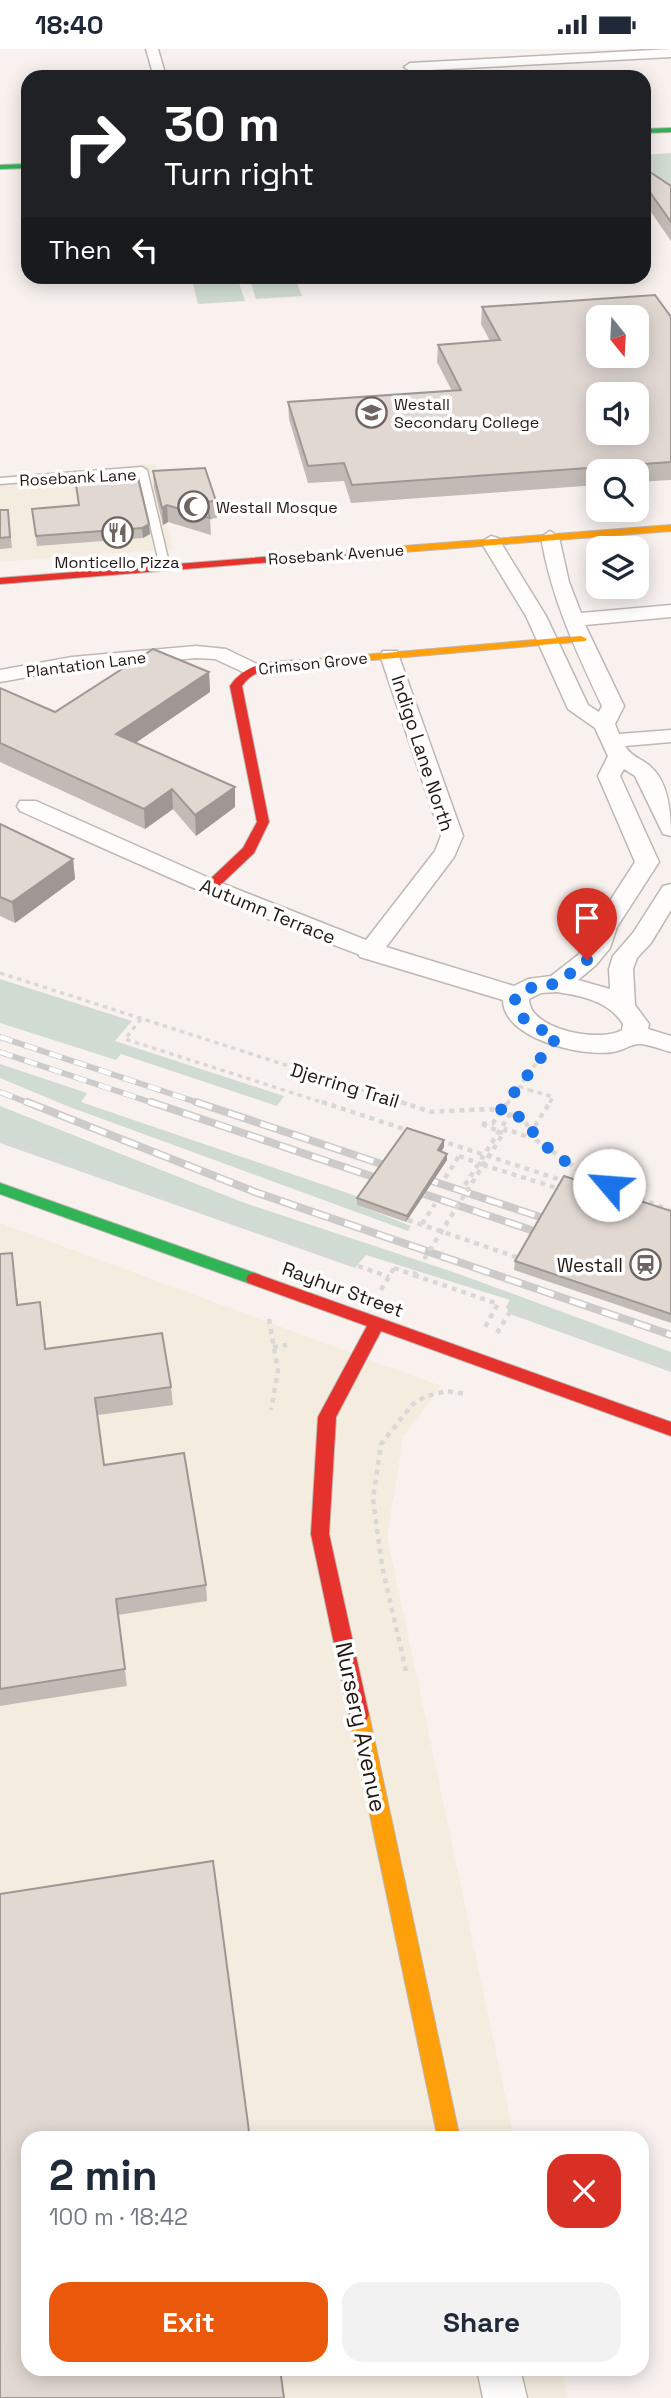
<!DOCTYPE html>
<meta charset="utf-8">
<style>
body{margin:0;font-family:"Space Grotesk",sans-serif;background:#f2f2f3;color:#1f2937;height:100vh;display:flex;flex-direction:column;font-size:26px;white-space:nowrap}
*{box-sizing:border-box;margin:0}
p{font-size:23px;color:#747a83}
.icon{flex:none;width:38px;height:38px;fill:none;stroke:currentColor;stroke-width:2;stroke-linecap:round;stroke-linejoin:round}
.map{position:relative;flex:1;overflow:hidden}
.panel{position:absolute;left:21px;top:2082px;width:628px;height:245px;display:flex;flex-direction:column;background:#fff;border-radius:21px;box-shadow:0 4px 18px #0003}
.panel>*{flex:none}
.hud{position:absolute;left:21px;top:21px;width:630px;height:214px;border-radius:21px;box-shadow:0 4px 18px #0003;background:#202124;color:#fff;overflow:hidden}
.needle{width:46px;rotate:162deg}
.controls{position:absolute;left:586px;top:256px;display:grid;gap:14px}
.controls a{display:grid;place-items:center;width:63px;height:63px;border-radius:14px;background:#fff;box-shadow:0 4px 18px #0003;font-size:35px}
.pin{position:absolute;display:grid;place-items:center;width:60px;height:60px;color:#fff;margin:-72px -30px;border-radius:50% 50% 50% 0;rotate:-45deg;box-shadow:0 0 7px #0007}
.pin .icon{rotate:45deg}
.me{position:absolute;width:77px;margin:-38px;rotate:297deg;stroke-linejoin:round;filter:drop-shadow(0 0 5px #0008)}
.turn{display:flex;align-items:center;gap:24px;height:147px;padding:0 28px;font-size:32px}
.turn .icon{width:91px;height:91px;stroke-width:2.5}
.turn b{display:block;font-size:49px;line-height:60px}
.then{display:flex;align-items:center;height:66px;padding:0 28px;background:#0003;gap:14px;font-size:26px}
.round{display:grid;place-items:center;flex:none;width:74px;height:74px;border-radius:21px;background:#f2f2f3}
.overview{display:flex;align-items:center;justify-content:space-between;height:119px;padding:0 28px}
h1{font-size:42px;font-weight:700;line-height:52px}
.primary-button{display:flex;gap:14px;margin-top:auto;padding:14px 28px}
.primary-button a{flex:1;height:80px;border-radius:21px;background:#ea580c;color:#fff;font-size:28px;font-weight:700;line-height:80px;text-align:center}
.primary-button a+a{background:#f2f2f3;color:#1f2937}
.status{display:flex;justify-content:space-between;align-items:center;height:49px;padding:0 35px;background:#fff;direction:ltr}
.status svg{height:19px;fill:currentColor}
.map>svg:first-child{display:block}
.commercial{fill:#f4ecdf}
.green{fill:#d0dcd2}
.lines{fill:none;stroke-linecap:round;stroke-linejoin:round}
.lane-casing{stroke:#bfb7b4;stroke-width:3}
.street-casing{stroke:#bfb7b4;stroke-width:3}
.fast-casing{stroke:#bfb7b4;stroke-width:2}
.slow-casing{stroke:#bfb7b4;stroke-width:2}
.jam-casing{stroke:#bfb7b4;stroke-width:2}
.path-far1{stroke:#dad8d6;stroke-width:3.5;stroke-dasharray:4.5 4.5;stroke-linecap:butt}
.path{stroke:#dad8d6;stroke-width:4.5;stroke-dasharray:5 5;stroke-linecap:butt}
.lane{fill:#fefdfc;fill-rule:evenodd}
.street{fill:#fefdfc;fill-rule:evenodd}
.fast{fill:#30b455;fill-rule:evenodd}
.slow{fill:#ff9f0a;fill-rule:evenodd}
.jam{fill:#e5322d;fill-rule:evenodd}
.rail-far1-casing{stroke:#cdcbc9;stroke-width:6}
.rail-casing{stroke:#cdcbc9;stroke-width:8}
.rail-far1{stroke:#fff;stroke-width:4.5;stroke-dasharray:13;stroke-linecap:butt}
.rail{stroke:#fff;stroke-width:5;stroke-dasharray:17;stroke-linecap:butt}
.path-bridge-far1{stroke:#dad8d6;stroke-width:3.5;stroke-dasharray:4.5 4.5;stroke-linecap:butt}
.path-bridge{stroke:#dad8d6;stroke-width:4.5;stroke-dasharray:5 5;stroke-linecap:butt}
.wall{fill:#c2bab5}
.shaded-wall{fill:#9e9793}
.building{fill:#e1d8d2;stroke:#9e9793;stroke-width:2;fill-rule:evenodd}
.route{stroke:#1a73e8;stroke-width:12;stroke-dasharray:0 21.6}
.labels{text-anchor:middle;stroke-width:7;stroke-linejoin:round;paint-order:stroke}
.far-poi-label{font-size:16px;fill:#231814;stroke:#fff;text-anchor:start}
.far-street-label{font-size:16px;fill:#231814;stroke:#fff}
.street-label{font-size:19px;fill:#231814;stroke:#fff}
.poi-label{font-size:19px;fill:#231814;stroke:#fff;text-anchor:end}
.near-street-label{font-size:23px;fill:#231814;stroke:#fff}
</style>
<div class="status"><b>18:40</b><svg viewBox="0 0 49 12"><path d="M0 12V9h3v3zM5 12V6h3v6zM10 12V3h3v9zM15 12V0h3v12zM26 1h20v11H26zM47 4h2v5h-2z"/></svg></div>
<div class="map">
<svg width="671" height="2349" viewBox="0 0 671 2349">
<rect width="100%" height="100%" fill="#f8f1ee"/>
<path class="commercial" d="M155,415L172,500L0,513V427Z
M0,1174L441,1337L403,1388L387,1487L514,2089L28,2090V2320L562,2321L568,2349H0Z"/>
<path class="green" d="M671,104V145L644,113V106Z
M191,228H237L245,252L198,255Z
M249,228H295L302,247L256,250Z
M0,930L132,972L115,992L284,1047L277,1057L121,1005L116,1011L0,974Z
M0,1015L87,1044L81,1053L362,1149L358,1156L411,1177L408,1182L67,1057L0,1029Z
M0,1057L242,1153L456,1224L671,1303V1323L510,1265L506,1258L510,1251L366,1206L355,1219L0,1094Z"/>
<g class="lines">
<defs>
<path id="lane" d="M142,418L147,421L170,518L165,521L160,518L138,424L0,435V429Z"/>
<path id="street" d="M146,0H158L166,28H154Z
M671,0V8L410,22L404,18L410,14Z
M550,482L559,488L569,533L581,564L671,556V568L585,576L624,657L615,675L619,685L671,681V693L625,697C631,708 643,710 651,718C669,734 671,765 671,787L663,785L635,727L624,720L620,727L659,813L617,878L610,899L596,916L578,931L610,940L609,920L613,907L633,884L663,837L671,835V861L651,894L637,909L633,920L635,956L649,975L648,980L671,987V1003C662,1001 649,995 639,995C631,995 622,1002 613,1003C582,1008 503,990 503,951L360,908L358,905C243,863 132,812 20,762L17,757L20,752H36L216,832L366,891L435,802L441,787L380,606L383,602H397L463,787L454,808L386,898L514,937L528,930L551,927L578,906L589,892L593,878L635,813L598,727L608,707L595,679L568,660L526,567L481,493L491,487L498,489L546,567L588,656L599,663L602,657C576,602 551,549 541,488ZM557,943C582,947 609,952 623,975L622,981C600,994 529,981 529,950L541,944Z
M196,597L226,600L259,616L262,620L259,624H245L215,610L196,609L72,620L0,633V621L72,608Z
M477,2320H520L527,2349H483Z"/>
<path id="fast" d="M671,79V83L644,84V80Z
M28,115V119L0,120V116Z
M0,1134L260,1226L262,1230L260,1234H248L0,1145Z"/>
<path id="slow" d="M671,476V482L391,504L386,501L391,498Z
M581,587L587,590L585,592L305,617L299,614L305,611Z
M359,1657L366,1660L369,1666L460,2090H438L349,1666L352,1660Z"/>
<path id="jam" d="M391,498L396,501L395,503L0,535V529Z
M305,611L311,614L309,616C286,621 257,614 242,637L269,773L254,804L215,841H205V835L243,799L257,773L230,637C248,611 276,612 305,611Z
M254,1224L671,1373V1387L381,1282L336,1368L329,1485L369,1666L366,1672L359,1675L352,1672L349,1666L311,1485L318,1368L367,1277L248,1234L246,1230L248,1226Z"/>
</defs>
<use href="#lane" class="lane-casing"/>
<use href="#street" class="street-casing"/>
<use href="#fast" class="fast-casing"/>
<use href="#slow" class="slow-casing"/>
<use href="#jam" class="jam-casing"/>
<path class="path-far1" d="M0,924L407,1055
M141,970L125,990L327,1055
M519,1037L529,1041
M507,1055L539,1010"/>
<path class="path" d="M322,1053L410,1082
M401,1053L431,1063L490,1060L523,1069L536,1091L586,1126L671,1162
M482,1075L493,1074L508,1053
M0,1090L389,1228
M439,1091L567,1133
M483,1116L563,1141
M445,1129L459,1107
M465,1136L510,1065
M408,1171L522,1210
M422,1175L435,1155
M414,1226L498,1255L485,1278
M381,1241L394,1219
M269,1270L278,1322L271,1361
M497,1284L511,1261L671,1318
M273,1298L287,1296
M406,1622L382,1517L373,1450L381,1395L412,1356L424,1348L446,1342L466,1345"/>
<use href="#lane" class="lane"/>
<use href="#street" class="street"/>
<use href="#fast" class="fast"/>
<use href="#slow" class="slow"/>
<use href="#jam" class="jam"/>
<defs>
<path id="rail-far1" d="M0,988L202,1055
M0,1003L156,1055
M0,1043L31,1055"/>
<path id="rail" d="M27,1053L255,1143L671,1286
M151,1053L552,1188
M196,1053L558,1174"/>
</defs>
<use href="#rail-far1" class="rail-far1-casing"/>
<use href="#rail" class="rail-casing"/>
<use href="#rail-far1" class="rail-far1"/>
<use href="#rail" class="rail"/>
<path class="path-bridge-far1" d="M529,1041L553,1048L549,1055"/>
<path class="path-bridge" d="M482,1075L503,1084
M459,1107L483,1116
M394,1219L414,1226L506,1080L528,1088L550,1053"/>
</g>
<path class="wall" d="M644,119L671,137V192L644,153Z
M470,228H511L502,234Z
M482,258L671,268V431L637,433V422H598V436L351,454L344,432L308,434L289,370L288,353L452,342L437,313L438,296L490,292L481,275Z
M153,422L216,452L217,469L210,470L211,486L168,473L163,476L154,439Z
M75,429L120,430L149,475L150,485L143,489L37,497L32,460L79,456Z
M0,461H8L12,499L0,500Z
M209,623L210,643L135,694L235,738V758L196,787L173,760L145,780L0,713V639L55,663Z
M0,775L73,810L75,830L15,874L0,867Z
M444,1098L441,1103L447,1111L406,1173L357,1156V1149Z
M671,1162V1274L514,1221L515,1212Z
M0,1205L14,1221L18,1256L43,1271L46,1300L171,1338L173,1356L98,1366L104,1416L206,1536L207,1552L118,1566L127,1637L0,1657Z"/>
<path class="shaded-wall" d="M503,228H511L502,234Z
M167,456L168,473L163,476L162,459Z
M149,475L150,485L143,489L142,479Z
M209,623L210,643L118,706L116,685Z
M235,738V758L196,787L195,766Z
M172,740L173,760L145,780L144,760Z
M73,810L75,830L15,874L12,853Z
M444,1091V1098L438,1108V1101Z
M447,1105V1111L406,1173L407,1167Z
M12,1204L14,1221L20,1274L17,1256Z"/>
<path class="building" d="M644,119L671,137V173L644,135Z
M655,246L671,268V413L352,436L344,414L308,417L288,353L461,341L438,296L500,291L482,258ZM598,268H637V306H598ZM598,345H637V383H598Z
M205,419L216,452L205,453L210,469L167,456L162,459L153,422Z
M119,425L120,430L138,429L149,475L142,479L36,487L32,460L79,456L75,429Z
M0,461H8L10,488L0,489Z
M153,600L209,623L116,685L235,738L195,766L172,740L144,760L0,694V639L55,663Z
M0,775L73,810L12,853L0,848Z
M407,1079L444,1091L438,1101L447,1105L407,1167L357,1149Z
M564,1127L671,1162V1265L515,1212Z
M12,1204L17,1256L40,1253L45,1300L162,1284L171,1338L95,1349L104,1416L184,1404L206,1536L116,1550L125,1620L0,1640V1205Z
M213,1812L250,2090H28V2320H280L284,2349H0V1845Z"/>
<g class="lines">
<path class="route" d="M587,911L557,935L537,936L516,946C509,969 540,980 557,988L500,1062L523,1069C542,1101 575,1121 609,1136"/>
</g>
<defs>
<symbol id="school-ring" viewBox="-11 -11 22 22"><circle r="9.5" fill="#fff" stroke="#6e6460" stroke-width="1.5"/><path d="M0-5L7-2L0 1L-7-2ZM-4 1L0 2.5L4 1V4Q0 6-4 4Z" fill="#6e6460"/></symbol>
<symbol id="mosque-ring" viewBox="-11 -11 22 22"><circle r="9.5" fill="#fff" stroke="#6e6460" stroke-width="1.5"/><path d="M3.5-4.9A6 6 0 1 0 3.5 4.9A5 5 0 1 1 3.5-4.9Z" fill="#6e6460"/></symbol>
<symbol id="restaurant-ring" viewBox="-11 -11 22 22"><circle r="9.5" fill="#fff" stroke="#6e6460" stroke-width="1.5"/><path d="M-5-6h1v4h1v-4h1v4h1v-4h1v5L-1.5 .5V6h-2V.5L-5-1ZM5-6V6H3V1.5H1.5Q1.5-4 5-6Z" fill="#6e6460"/></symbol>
<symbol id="station-ring" viewBox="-11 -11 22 22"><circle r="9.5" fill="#fff" stroke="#6e6460" stroke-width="1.5"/><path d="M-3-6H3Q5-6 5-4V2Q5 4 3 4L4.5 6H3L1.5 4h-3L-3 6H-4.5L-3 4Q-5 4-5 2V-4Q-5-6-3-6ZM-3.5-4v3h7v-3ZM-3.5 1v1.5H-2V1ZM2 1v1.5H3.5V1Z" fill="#6e6460"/></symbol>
</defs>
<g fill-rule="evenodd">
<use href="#school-ring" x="354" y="346" width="35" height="35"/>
<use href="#mosque-ring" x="176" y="440" width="35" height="35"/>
<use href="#restaurant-ring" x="100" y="466" width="35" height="35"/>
<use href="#station-ring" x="628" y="1198" width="35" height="35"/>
</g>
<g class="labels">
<g class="far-poi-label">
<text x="394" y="361">Westall<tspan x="394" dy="18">Secondary College</tspan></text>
<text x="216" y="464">Westall Mosque</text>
<text x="117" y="519" text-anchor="middle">Monticello Pizza</text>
</g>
<g class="far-street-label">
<text transform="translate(78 428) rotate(-3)" y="6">Rosebank Lane</text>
<text transform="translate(336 505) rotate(-4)" y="6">Rosebank Avenue</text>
<text transform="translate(313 614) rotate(-6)" y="6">Crimson Grove</text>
<text transform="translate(86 615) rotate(-7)" y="6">Plantation Lane</text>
</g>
<g class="street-label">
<text transform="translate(423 704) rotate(72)" y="7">Indigo Lane North</text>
<text transform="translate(268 862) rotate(22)" y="7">Autumn Terrace</text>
<text transform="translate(345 1036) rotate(17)" y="7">Djerring Trail</text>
<text transform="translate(343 1240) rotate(20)" y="7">Rayhur Street</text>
</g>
<g class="poi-label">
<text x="623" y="1223">Westall</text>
</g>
<g class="near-street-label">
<text transform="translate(361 1678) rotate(78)" y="8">Nursery Avenue</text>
</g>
</g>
</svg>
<div class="controls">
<a><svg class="needle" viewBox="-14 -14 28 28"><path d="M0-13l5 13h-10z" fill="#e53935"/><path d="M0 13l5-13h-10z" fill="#747a83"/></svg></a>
<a><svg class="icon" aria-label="sound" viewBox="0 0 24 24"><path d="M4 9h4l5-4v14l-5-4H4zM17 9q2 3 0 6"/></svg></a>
<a><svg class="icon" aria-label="search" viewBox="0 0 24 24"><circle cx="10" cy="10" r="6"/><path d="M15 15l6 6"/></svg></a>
<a><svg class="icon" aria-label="layers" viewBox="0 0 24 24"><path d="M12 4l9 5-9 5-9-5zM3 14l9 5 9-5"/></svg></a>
</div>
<div class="pin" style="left:587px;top:911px;background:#d93025"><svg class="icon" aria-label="arrive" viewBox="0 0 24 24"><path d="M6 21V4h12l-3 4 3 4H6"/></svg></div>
<svg class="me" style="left:609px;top:1136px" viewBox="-20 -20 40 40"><circle r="19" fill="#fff"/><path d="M0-13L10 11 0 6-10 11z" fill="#1a73e8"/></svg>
<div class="hud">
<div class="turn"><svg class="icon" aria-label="right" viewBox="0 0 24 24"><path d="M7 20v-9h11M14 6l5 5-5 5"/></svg><div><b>30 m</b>Turn right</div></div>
<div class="then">Then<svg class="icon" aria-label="left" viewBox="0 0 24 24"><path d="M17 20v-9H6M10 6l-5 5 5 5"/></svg></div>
</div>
<section class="panel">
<div class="overview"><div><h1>2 min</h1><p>100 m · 18:42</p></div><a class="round" style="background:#d93025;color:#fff"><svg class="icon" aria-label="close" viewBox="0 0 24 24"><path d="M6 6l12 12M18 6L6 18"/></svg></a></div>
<div class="primary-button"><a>Exit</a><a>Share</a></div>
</section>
</div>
